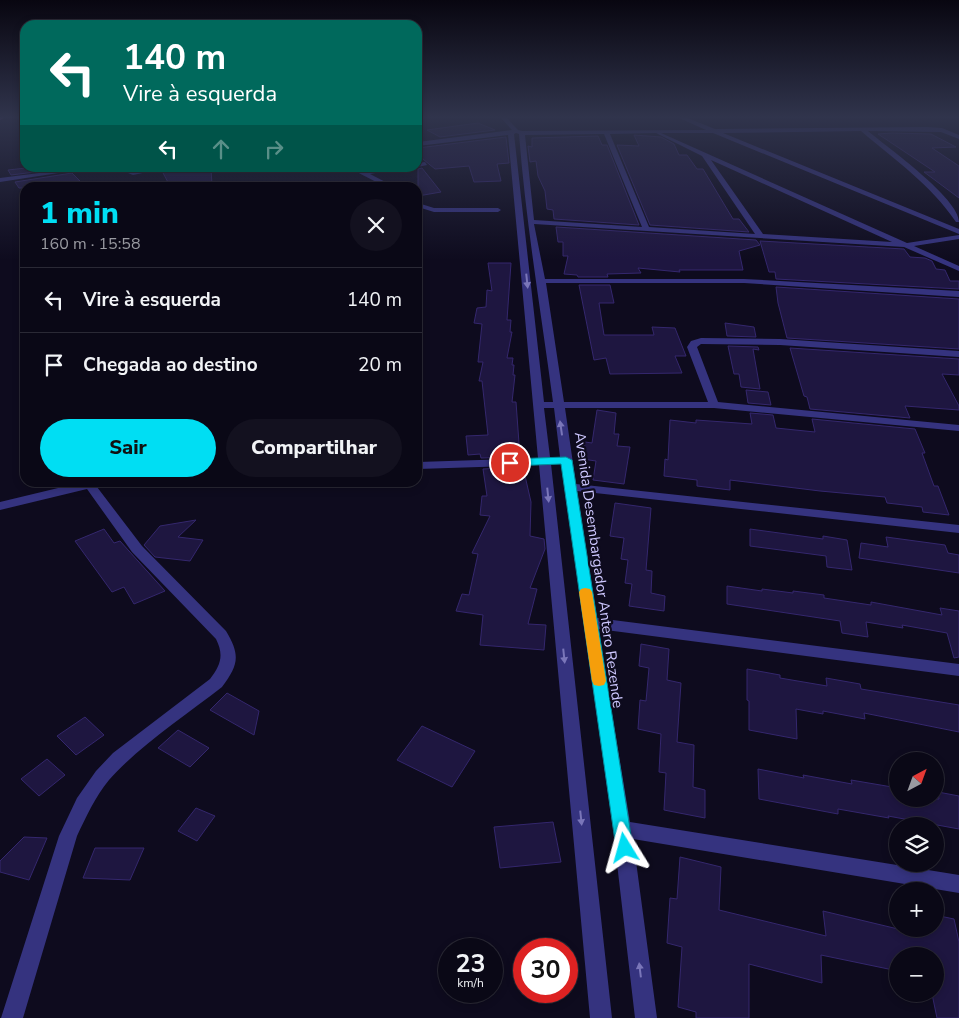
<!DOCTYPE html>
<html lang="pt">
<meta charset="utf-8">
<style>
body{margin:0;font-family:"Nunito Sans",sans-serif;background:#13111f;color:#f1f3f6;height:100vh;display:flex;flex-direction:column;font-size:19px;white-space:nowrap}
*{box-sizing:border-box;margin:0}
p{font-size:16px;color:#999aa1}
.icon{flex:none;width:28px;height:28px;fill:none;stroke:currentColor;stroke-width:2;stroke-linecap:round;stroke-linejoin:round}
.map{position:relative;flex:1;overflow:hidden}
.drawer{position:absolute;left:20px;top:182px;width:402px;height:305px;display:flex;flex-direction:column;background:#0a0816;border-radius:15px;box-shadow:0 2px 8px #0003,0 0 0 1px #2a2935}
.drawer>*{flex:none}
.guide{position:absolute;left:20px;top:20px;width:402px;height:152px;border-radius:15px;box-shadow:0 2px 8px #0003,0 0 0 1px #2a2935;background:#00695c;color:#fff;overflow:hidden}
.needle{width:32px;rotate:41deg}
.controls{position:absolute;left:889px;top:752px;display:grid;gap:10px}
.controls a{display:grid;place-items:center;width:55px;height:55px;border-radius:50%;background:#0a0816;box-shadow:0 2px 8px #0003,0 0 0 1px #2a2935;font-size:25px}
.speed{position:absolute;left:438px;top:938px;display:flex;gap:10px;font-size:25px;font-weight:700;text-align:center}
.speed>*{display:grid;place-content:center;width:65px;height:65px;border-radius:50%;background:#0a0816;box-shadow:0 2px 8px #0003,0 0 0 1px #2a2935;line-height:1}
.speed small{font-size:12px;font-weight:400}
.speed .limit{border:8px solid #d22;background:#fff;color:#111}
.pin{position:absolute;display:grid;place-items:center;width:42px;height:42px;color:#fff;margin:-21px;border:2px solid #fff;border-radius:50%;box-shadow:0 1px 5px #0007}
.me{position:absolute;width:55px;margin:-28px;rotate:352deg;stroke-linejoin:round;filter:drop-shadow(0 0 4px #0008)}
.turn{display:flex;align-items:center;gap:18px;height:105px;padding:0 20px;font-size:22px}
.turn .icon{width:65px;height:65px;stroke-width:2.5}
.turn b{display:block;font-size:35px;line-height:42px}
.lanes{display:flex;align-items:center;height:48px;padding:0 20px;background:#0003;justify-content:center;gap:25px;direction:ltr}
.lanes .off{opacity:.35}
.round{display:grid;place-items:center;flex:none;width:52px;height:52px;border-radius:26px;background:#13111f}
.head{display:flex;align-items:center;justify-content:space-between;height:85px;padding:0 20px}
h1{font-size:30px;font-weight:800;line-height:38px;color:#00def3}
.primary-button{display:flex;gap:10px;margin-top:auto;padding:10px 20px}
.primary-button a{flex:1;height:58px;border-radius:30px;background:#00def3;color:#111;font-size:20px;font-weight:800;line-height:58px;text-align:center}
.primary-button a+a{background:#13111f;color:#f1f3f6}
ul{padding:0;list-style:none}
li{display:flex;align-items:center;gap:15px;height:65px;padding:0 20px;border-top:1px solid #2a2935}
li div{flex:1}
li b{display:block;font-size:19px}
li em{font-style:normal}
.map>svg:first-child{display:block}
.building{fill:#1e1640;stroke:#34276d}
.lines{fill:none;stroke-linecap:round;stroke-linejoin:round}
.minor{fill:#35337f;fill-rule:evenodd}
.primary{fill:#bb4fff;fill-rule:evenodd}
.oneway{fill:#7a76b9}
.route{fill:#00def3;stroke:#00909e}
.slow{fill:#f59e0b}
.labels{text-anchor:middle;stroke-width:4.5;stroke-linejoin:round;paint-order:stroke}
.street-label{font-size:15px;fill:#cec8ff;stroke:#0e0b1e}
</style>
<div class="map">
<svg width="959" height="1018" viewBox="0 0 959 1018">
<rect width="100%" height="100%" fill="#0e0b1e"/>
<path class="building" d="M478,123L495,130L440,137L427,130Z
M892,133L931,134L956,147L932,148L959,166V198L924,172H935L878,134Z
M634,135L661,137L674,144L679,155H687L697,169H703L733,219H739L749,232L650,225L617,145L639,146Z
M598,136L602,145H607L639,225L554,219L553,210L547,209L545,191L538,176L536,161L530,162L528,146L532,147V138Z
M506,137L509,163L497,164L501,181L474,182L469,166L435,169L418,155V148Z
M26,168H67L11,175L8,170Z
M169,168H211L212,186L171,188L162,171Z
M422,168L441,192L418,196V169Z
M72,173L80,181L37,188H19L15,182Z
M556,227L756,240L760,245L739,251L743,270H679L680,272L638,268L641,273L607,274L608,277H578L577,275L564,274L568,256H563V242H558Z
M760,241L904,249L910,257L925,258L932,261L936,269L945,270L950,281H959V289L776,279L775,272H769Z
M488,263H511L507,320H511L510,332H512L507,358H513L512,365H514L513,375H515L512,402H516L520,457L481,458L480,454L468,455L466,436L488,435L482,381H479L483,362H478L482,324L474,323L477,308L486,307L487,290L492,291Z
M579,285H610L614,303H599L604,335H654L652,327L675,328L686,356H675L682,373L610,374L606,358L594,360Z
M776,287L959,299V349L787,338L778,303Z
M725,323L754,327L756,337L727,336Z
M728,346L758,347L759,350L753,349L760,389L741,387L739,374H734Z
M790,348L959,359V375L942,374L959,406V410L905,406L910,418L810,409L807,397L804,396Z
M746,390L768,392L771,405L748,403Z
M597,410L616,413L614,434H619L617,446L630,447L624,484L593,480L596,461L582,459L585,442L592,443Z
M750,413L773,415L776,428L815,432L812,419L915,429L925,453H922L934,486H938L949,515L923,512L922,507L887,503L885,497L820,491L730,480V490L697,486V480L664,476L665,459L668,460L670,420L696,423V420L752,424Z
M523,467L531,502L530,536L544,539L545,549L530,588L537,589L528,624L546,625L544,650L480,645L483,615L456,611L462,594L469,595L478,554L472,553L490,516L480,515L482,496H487L483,469Z
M615,503L651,508L646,570L652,571L651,593L665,596L664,611L629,606L632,584L625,583L628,560L621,559L624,538L610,536Z
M196,520L178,537L203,540L190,561L155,557L144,545L160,526Z
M104,529L114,543L120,541L165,591L134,604L124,587L112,592L75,541Z
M750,529L823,539V536L847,540L852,570L827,567L826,556L750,546Z
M886,537L945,545L948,553L959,555V573L859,558L861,543L888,547Z
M727,586L762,591V589L793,593V591L824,595V598L871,605V602L942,615L940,608L959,611V657L954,658L947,633L902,625L903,628L866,622L868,637L842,633L840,621L727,604Z
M641,644L669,649L667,680L681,683L677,742L694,745L693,787L705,790V818L664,810L666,773L659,772L661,734L638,729L640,700L646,701L649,668L639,666Z
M747,669L780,675V678L827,686L826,678L860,684L861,689L959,705V732L864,713L865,719L823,711V714L796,709L797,739L749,730V701L747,700Z
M227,693L259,711L254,735L210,710Z
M85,717L104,735L76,755L57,736Z
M422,726L475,751L452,787L397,760Z
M178,730L209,748L190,767L158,748Z
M47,759L65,775L39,796L21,779Z
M758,769L804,778L803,775L852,784L851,780L898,788V799H939L938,792L959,796V829L888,816L889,818L838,809V814L759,799Z
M196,808L215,816L197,841L178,831Z
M553,822L561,862L500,868L494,827Z
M24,837L47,838L29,880L0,872V861Z
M95,848H144L130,880L83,878Z
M680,857L721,867L719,910L826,936L823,911L898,929H935V915L954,919L959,942V1018H937L932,994H935V956H898V971L821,955L822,983L749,964V1018H696V1012L678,1007L682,947L667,943L670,898L677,899Z"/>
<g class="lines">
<path class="minor" d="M16,117L25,118V122L17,118Z
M432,117L418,120V117Z
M500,117H506L518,130L522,131L706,130L677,117H685L715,129L927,127L942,128L959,135V139L941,132L868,131C888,148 959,198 959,222H956C931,185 895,160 861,131L723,133L959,229V234L713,133H661L907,243L959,235V239L914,246L959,266V271L904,247L534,224L545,279H744L959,291V297L744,283H546L564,402H708L687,347L691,341L701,338L780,339L959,351V357L780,345L701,344L697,347L718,402L959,425V431L714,408H565L576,484L959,525V533L577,491L597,618L959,664V676L598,629L630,822L959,875V893L633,839L657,1018H635L613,829L561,464H551L612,1018H590L539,465L418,469V462L538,458L508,135L418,146V142L512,130ZM516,133L519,134C526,224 541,312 553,402H544L514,134ZM656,133L702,156L755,234L649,227L610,134ZM604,134L642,227L534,220L525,135ZM711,160L892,242L763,234ZM544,408H554L560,457H550Z
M425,162L427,165L418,167V163Z
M78,168H91L0,182V178Z
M115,168C122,167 128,171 135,171C146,171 156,167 167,168L133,175Z
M349,168H356L363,171L404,168L370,174L397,188H388Z
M418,203L434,208H498L501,210L498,212H434L418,207Z
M83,482H107L97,487L142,546L226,631C241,656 238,665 222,687C186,715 138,747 109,780C95,797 86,817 77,836L23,1018H1L59,836L77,798L96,771L113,753L210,679C221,665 224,655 216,639L132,552L87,489L0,510V502Z"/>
<path class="primary" d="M0,117H6L0,120Z"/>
</g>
<defs><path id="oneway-solid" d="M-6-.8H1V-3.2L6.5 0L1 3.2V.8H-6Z" transform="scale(1.25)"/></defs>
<g class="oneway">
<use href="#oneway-solid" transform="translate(527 281) rotate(84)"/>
<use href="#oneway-solid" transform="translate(561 428) rotate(-98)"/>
<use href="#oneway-solid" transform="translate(548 495) rotate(84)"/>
<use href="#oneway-solid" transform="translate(564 656) rotate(84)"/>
<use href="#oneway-solid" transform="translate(581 818) rotate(84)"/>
<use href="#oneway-solid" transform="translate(640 970) rotate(-97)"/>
</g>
<linearGradient id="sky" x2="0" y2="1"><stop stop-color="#080610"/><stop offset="0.45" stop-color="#30344c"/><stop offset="1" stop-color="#30344c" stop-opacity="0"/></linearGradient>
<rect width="959" height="260" fill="url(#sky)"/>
<path class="route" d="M566,457L572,460L633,848L631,853L625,856L619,853L616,848L561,464L510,466L505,463L510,459Z"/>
<path class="slow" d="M585,588L590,589L592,592L606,681L604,685L599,686L594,685L592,681L579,592L581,589Z"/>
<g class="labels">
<g class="street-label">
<text transform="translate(599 570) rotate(82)" y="5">Avenida Desembargador Antero Rezende</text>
</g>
</g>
</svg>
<div class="controls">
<a><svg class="needle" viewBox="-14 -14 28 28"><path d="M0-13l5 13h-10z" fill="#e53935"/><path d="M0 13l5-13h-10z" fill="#999aa1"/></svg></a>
<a><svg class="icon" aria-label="layers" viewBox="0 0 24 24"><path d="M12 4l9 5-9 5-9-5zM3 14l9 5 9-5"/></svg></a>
<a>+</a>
<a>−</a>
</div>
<div class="speed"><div>23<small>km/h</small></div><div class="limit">30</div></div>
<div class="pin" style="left:510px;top:463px;background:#d93025"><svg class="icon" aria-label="arrive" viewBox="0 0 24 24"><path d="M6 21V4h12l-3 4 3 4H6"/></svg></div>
<svg class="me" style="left:625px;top:848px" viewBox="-20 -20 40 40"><path d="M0-17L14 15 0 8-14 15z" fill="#00def3" stroke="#fff" stroke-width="4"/></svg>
<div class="guide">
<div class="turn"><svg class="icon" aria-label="left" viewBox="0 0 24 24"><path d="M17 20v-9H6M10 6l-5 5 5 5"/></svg><div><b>140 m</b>Vire à esquerda</div></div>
<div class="lanes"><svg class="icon" aria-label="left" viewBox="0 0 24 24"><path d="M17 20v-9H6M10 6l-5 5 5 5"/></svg><svg class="icon off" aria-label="ahead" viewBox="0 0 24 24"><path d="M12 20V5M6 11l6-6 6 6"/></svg><svg class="icon off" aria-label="right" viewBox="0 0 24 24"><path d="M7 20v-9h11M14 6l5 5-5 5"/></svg></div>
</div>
<section class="drawer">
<div class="head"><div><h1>1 min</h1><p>160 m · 15:58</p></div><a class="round"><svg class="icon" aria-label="close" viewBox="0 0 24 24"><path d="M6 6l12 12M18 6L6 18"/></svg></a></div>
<ul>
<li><svg class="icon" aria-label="left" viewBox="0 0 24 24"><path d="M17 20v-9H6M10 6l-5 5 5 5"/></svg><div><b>Vire à esquerda</b></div><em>140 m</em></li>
<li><svg class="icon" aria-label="arrive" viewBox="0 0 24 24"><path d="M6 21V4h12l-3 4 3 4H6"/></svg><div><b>Chegada ao destino</b></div><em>20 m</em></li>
</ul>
<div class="primary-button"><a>Sair</a><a>Compartilhar</a></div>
</section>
</div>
